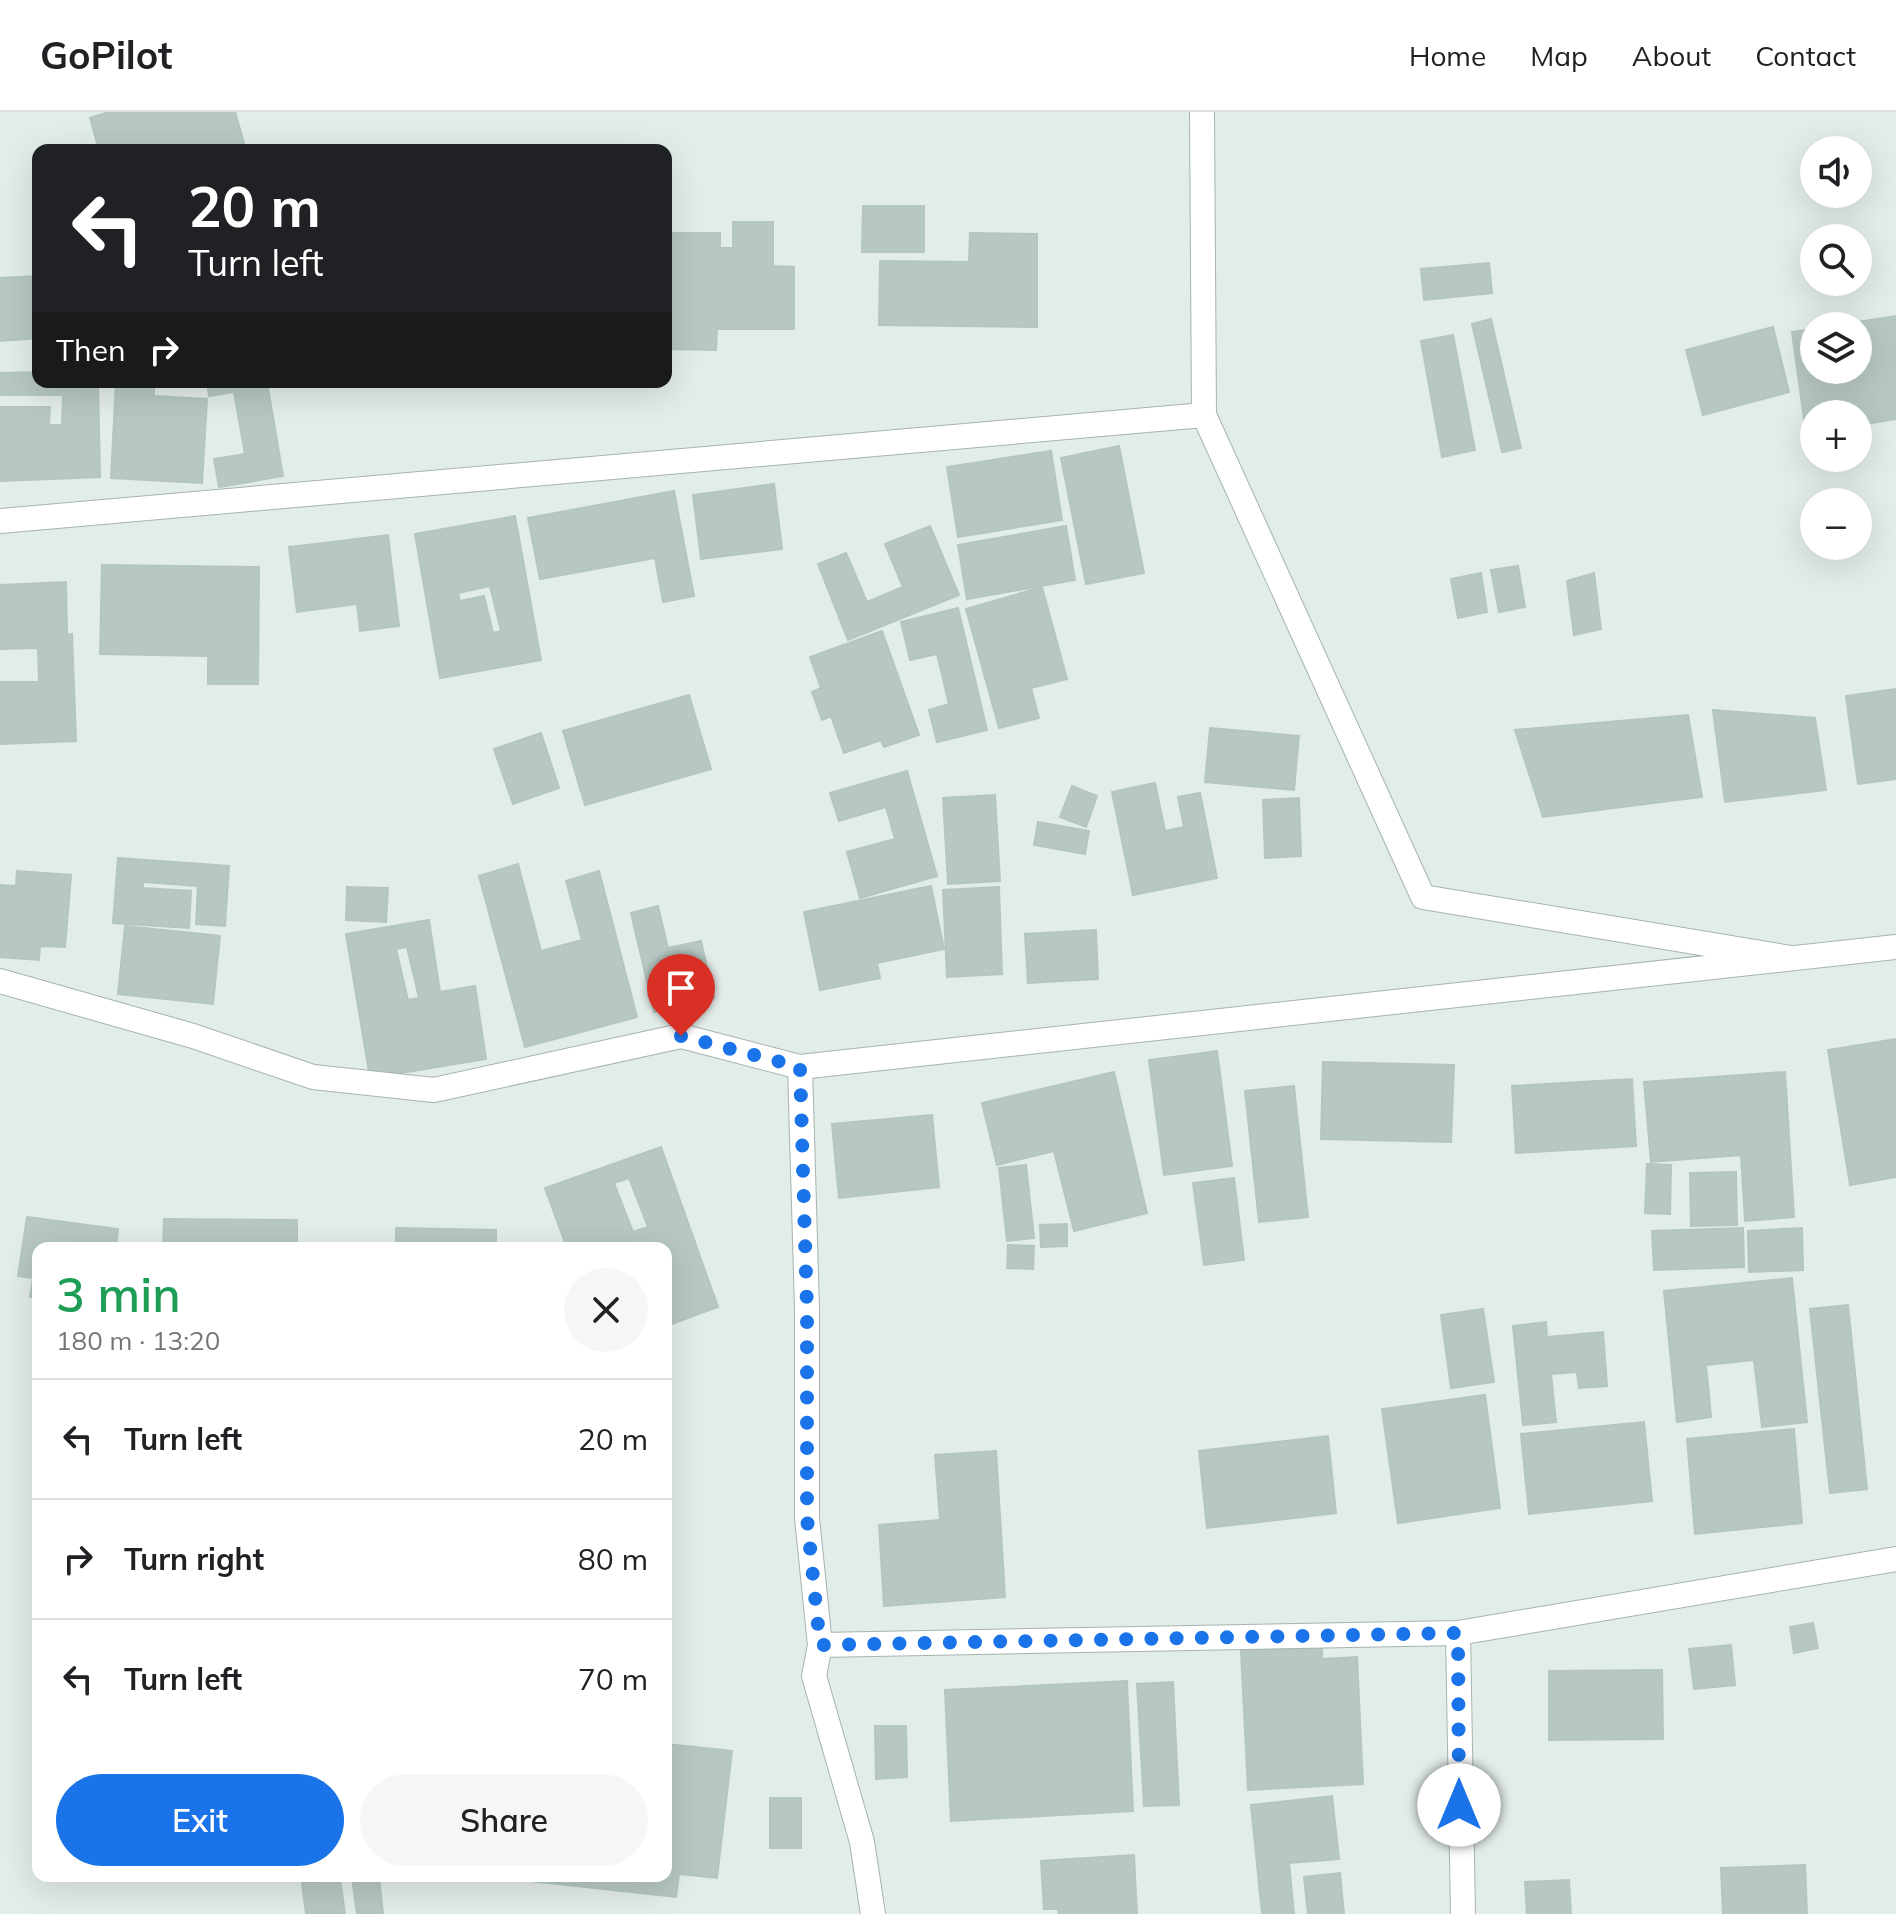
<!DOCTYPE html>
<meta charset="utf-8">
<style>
body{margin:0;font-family:Mulish,sans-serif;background:#f6f6f6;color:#202124;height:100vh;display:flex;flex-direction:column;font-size:30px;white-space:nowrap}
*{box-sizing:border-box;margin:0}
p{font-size:26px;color:#757577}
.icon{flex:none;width:44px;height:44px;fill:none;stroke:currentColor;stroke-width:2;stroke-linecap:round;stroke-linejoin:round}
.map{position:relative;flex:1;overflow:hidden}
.side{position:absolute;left:32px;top:1130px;width:640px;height:640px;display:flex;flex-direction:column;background:#fff;border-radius:16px;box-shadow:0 8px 32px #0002}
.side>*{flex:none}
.top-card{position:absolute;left:32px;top:32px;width:640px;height:244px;border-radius:16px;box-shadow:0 8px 32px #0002;background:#202124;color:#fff;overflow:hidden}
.fabs{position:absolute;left:1800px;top:24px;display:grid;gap:16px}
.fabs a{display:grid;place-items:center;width:72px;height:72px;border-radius:50%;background:#fff;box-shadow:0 8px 32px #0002;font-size:40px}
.pin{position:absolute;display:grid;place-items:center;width:68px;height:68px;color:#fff;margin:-82px -34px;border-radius:50% 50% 50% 0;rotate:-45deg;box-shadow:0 0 8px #0007}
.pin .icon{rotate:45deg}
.me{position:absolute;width:88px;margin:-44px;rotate:0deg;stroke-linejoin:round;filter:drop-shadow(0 0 6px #0008)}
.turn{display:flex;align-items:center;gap:28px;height:168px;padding:0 24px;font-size:36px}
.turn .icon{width:104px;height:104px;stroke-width:2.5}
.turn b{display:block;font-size:56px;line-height:68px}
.then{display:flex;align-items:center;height:76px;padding:0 24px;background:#0003;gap:16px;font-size:30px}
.round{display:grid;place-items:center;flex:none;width:84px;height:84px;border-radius:42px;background:#f6f6f6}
.head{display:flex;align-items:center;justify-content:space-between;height:136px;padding:0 24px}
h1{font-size:48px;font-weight:600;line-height:60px;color:#1e9e55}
.cta{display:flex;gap:16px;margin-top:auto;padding:16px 24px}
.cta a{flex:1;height:92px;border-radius:48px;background:#1a73e8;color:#fff;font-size:32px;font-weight:600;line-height:92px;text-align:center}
.cta a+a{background:#f6f6f6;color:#202124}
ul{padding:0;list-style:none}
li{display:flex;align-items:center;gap:24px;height:120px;padding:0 24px;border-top:2px solid #e0e0e0}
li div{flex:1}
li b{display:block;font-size:30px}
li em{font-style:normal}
header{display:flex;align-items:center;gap:48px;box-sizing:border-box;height:112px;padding:0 40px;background:#fff;border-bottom:2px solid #e0e0e0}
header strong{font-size:38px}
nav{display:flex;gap:44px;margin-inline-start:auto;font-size:28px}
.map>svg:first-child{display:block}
.building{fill:#b7c7c1;stroke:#b4c6bf;stroke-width:2;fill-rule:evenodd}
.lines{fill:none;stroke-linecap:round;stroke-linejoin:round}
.minor-casing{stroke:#a5b4af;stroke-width:26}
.minor{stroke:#fff;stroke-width:24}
.route{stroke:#1a73e8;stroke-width:14;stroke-dasharray:0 25.2}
</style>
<header>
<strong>GoPilot</strong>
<nav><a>Home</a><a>Map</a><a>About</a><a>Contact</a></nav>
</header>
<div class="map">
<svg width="1896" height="1802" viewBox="0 0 1896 1802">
<rect width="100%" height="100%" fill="#e2ece8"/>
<path class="building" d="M109,0H235L246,38H191L190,34L174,38H99L90,6Z
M863,94H924V140H862Z
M733,110H773V154L794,155V217H717L716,238L666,237V121H720V136H733Z
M970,121L1037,122V215L879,213L880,149L969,150Z
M1489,151L1492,181L1424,188L1421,157Z
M38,164V226L0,229V166Z
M1896,204V307L1858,313V302H1814V320L1806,321L1792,220L1814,217V258H1858V214H1833Z
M1491,207L1521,336L1502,340L1472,212Z
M1773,215L1789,280L1703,303L1686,238Z
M1453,223L1475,338L1442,345L1421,229Z
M38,260V270H98L100,365L0,369V295H50L49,313H62L63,283H0V261Z
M116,270H154V284L207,287L202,371L111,366Z
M207,270H267L283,364L219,375L214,347L245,342L234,280L209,284Z
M1119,334L1144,461L1086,472L1061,346Z
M1051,339L1062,408L958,425L947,355Z
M774,372L782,437L701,447L693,383Z
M674,379L694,484L663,490L655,446L540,467L528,406Z
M515,404L541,548L440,566L415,422ZM490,474L501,519L493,521L484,484L460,489L458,481Z
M930,414L959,483L848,528L818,452L846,441L867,490L903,475L885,432Z
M1066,414L1075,468L967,487L958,433Z
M388,423L399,514L360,519L357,492L297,500L289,435Z
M102,453L259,455L258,572H208V544L100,542Z
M1518,454L1525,495L1499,500L1491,458Z
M1481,461L1487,500L1458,506L1451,467Z
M1594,461L1601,517L1574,523L1567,469Z
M66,470L67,523L72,522L76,629L0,632V570H39L38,536L0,537V473Z
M1042,475L1067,567L1031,576L1039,606L999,616L966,497Z
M958,496L987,618L937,630L929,598L949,592L937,542L910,548L901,510Z
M882,519L919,623L884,635L881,628L844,641L831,604L822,608L812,580L821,576L810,545Z
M1896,577V667L1858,672L1846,584Z
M689,583L711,657L585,693L563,619Z
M1713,598L1815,606L1826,678L1725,690Z
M1688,603L1702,685L1543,705L1515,618Z
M1210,616L1299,624L1294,678L1205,670Z
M541,621L559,676L513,692L494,637Z
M907,659L937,764L860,786L847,740L895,727L886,695L839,709L830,681Z
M1155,671L1165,719L1184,715L1178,685L1200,681L1217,766L1133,783L1112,680Z
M1072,674L1097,684L1086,715L1060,705Z
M995,683L1000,769L948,772L943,686Z
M1299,686L1301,744L1265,746L1263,688Z
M1038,710L1089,719L1085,742L1034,733Z
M118,746L229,754L225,814L196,812L198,774L143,770V776L191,779L189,816L113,811Z
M518,752L541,839L582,828L566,769L599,759L637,905L525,935L479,764Z
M17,759L71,763L65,835L40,834L39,848L0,845V773L16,774Z
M931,774L944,837L877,851L880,866L820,878L804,800Z
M347,775L388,776L386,810L346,808Z
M999,775L1002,862L947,865L943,778Z
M658,794L668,836L701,829L714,886L654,900L631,801Z
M429,808L440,880L475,874L486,947L370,966L346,822ZM407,835L419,886L408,888L396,837Z
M125,814L220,824L213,892L118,882Z
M1096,818L1098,867L1028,871L1025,822Z
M1896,927V1065L1850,1073L1828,938Z
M1217,939L1232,1054L1164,1063L1149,948Z
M1323,950L1454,953L1451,1030L1321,1027Z
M1114,960L1147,1101L1074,1119L1054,1039L997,1053L982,991Z
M1785,960L1794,1105L1745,1109L1741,1043L1651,1050L1644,970Z
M1632,967L1636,1034L1516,1041L1512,974Z
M1294,974L1308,1105L1259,1110L1245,979Z
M932,1003L939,1075L839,1086L832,1012Z
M661,1035L718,1195L666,1214V1136H567L545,1076ZM629,1066L648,1115L633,1120L614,1071Z
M1647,1052L1671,1053L1670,1102L1645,1101Z
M1026,1053L1034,1126L1007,1129L999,1056Z
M1736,1060L1737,1113L1691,1114L1690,1061Z
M1234,1066L1244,1148L1204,1153L1193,1071Z
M27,1105L118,1117L116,1136H38V1186L30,1185L33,1166L18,1164Z
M164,1107L297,1108V1136H163Z
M1067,1112V1134L1041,1135L1040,1113Z
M396,1116L496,1118V1136H396Z
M1743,1116L1744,1155L1654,1158L1652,1119Z
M1802,1116L1803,1158L1749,1160L1748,1119Z
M1008,1133L1034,1134L1033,1157L1007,1156Z
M1792,1166L1807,1310L1762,1315L1754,1248L1706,1253L1711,1305L1677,1310L1664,1179Z
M1848,1193L1867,1377L1830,1381L1810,1197Z
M1483,1197L1494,1270L1451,1276L1441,1203Z
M1546,1210L1547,1225L1603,1220L1607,1274L1579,1276L1577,1260L1551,1262L1556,1310L1523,1313L1513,1214Z
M1485,1283L1500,1396L1398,1411L1382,1297Z
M1644,1310L1652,1389L1529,1402L1521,1322Z
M1794,1317L1802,1411L1695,1422L1687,1327Z
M1328,1324L1336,1401L1207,1416L1199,1339Z
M996,1339L1005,1485L884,1494L879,1413L940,1408L935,1343Z
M1813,1511L1818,1536L1794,1541L1790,1515Z
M1731,1533L1735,1573L1694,1577L1689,1537Z
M1322,1534V1547L1357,1545L1363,1672L1248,1678L1241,1539Z
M1662,1558L1663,1627L1549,1628V1559Z
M1127,1569L1133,1699L951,1709L945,1578Z
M1173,1570L1179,1693L1144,1694L1137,1572Z
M875,1614H906L907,1665L876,1667Z
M666,1632L732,1639L717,1766L679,1762L676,1785L531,1769V1764H666Z
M1332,1684L1339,1747L1289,1751L1294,1802H1262L1251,1693Z
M770,1686H801V1736H770Z
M1134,1743L1137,1802H1059L1058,1797H1044L1041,1749Z
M1805,1753L1807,1802H1723L1721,1756Z
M1340,1761L1344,1802H1308L1304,1765Z
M379,1764L383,1802H357L352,1765Z
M340,1767L345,1802H306L302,1771Z
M1569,1768L1571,1802H1527L1525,1770Z"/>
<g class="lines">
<defs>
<path id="minor" d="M1202,0L1204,303L1423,785L1791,846
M0,409L1204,303
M0,869L193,924L313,965L434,978L681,924L800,955L807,1197V1406L820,1533L814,1564L862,1730L873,1802
M800,955L1896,835
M1458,1521L1463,1802
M820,1533L1458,1521L1896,1447"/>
</defs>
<use href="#minor" class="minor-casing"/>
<use href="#minor" class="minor"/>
</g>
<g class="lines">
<path class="route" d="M681,924L800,955L807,1197V1406L820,1533L1458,1521L1459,1693"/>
</g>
</svg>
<div class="fabs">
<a><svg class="icon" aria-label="sound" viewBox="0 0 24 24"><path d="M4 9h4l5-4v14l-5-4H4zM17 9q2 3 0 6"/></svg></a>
<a><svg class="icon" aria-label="search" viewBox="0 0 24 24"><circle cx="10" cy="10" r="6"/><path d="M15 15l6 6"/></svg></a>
<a><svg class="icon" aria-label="layers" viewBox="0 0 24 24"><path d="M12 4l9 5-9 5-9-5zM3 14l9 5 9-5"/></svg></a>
<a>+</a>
<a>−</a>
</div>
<div class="pin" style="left:681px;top:924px;background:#d93025"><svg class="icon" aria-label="arrive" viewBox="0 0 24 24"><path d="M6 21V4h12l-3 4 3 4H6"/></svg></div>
<svg class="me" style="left:1459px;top:1693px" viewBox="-20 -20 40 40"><circle r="19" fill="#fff"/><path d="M0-13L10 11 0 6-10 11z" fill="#1a73e8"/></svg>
<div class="top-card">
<div class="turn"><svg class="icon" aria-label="left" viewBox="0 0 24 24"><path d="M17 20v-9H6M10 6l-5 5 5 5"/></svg><div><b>20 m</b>Turn left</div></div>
<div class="then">Then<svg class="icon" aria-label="right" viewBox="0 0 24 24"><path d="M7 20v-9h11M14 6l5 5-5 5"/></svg></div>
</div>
<section class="side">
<div class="head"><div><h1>3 min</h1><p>180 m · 13:20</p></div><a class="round"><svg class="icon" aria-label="close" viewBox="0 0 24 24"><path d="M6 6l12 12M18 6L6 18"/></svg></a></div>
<ul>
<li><svg class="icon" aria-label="left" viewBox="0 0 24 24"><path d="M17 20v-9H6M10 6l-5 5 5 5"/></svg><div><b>Turn left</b></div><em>20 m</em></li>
<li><svg class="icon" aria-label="right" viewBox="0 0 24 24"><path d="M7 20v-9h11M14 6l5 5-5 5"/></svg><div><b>Turn right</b></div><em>80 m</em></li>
<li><svg class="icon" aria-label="left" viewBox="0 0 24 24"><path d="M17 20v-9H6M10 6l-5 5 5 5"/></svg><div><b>Turn left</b></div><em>70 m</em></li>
</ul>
<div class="cta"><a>Exit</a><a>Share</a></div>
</section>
</div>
